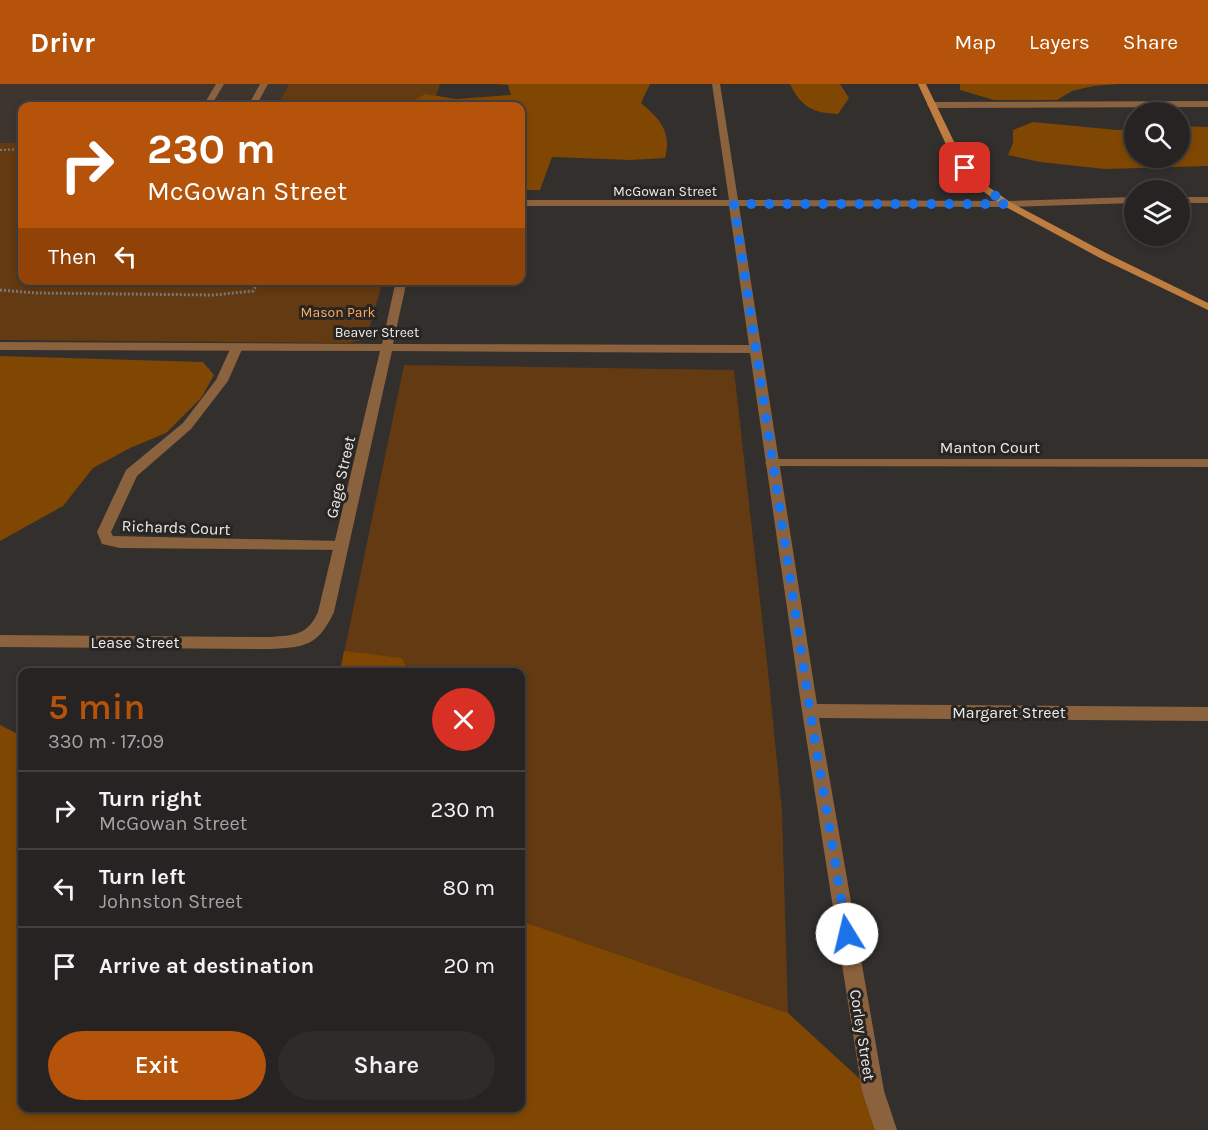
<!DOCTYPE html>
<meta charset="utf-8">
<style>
body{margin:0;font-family:Karla,sans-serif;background:#2e2b2a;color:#f1f3f6;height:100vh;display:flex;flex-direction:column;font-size:22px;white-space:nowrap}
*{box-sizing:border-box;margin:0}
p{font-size:20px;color:#a4a4a5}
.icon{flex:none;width:33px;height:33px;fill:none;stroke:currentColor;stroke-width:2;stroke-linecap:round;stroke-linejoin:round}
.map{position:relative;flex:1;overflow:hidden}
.details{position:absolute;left:18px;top:584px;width:507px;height:444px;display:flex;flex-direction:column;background:#262322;border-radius:12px;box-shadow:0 3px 9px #0003,0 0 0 2px #424040}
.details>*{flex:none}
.banner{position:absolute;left:18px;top:18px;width:507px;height:183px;border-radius:12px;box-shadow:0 3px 9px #0003,0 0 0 2px #424040;background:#b45309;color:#fff;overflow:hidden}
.controls{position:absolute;left:1124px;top:18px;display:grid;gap:12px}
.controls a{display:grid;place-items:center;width:66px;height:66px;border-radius:50%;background:#262322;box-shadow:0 3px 9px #0003,0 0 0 2px #424040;font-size:30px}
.pin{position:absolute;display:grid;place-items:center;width:51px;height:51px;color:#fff;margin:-26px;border-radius:12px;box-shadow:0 3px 9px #0006}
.me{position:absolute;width:66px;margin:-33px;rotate:351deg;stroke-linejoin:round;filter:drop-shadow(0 0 4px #0008)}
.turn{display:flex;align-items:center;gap:21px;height:126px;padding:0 30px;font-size:27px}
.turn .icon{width:78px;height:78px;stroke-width:2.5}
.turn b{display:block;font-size:42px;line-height:51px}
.then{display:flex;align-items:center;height:57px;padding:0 30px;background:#0003;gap:12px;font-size:22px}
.round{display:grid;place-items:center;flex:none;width:63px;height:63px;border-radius:32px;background:#2e2b2a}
.overview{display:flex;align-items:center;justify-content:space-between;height:102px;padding:0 30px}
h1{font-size:36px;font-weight:600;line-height:45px;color:#b45309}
.cta{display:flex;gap:12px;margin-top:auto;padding:12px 30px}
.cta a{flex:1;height:69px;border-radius:36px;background:#b45309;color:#fff;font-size:24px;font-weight:600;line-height:69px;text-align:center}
.cta a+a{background:#2e2b2a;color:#f1f3f6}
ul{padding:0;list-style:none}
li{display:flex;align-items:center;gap:18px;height:78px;padding:0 30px;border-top:2px solid #424040}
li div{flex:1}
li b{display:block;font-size:22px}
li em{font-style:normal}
header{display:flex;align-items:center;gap:36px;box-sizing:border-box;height:84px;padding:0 30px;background:#b45309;color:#fff}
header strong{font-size:28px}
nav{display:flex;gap:33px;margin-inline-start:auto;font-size:21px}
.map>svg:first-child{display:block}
.built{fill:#3d352e}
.green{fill:#633a11}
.forest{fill:#804702}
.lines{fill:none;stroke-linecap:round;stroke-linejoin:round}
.path-far1{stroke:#7b7876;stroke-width:2;stroke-dasharray:2 2;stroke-linecap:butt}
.path{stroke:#7b7876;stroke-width:3;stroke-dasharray:2 2;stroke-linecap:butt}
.lane{fill:#8b623e;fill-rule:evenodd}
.street{fill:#8b623e;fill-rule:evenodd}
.secondary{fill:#bf7d40;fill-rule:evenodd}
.route{stroke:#1a73e8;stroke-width:10;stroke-dasharray:0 18}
.labels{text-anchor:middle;stroke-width:6;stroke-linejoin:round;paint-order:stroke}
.far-street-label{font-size:14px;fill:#edebe9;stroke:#282523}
.far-park-label{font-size:14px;fill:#feab5e;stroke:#282523}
.street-label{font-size:16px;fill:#edebe9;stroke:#282523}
</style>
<header>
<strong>Drivr</strong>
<nav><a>Map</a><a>Layers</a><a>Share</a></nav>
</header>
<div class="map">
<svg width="1208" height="1046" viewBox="0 0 1208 1046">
<rect width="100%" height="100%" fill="#322f2d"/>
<path class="built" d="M0,0H289L277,22H22V59H0Z"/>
<path class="green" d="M289,0H440L433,22H277Z
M0,59H22V196L383,197L366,255L348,259L0,256Z
M404,281L734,286L768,587L782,727L788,929L521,837L520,588H340Z"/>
<path class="forest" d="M497,0H650L641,19C660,35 672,48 665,74L630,76L552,73L540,106H521L520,22H405L425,10L456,15L511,11L508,1Z
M790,0H840L849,14L838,30C813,29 801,23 790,0Z
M960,0H1118L1093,2L1072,7L1057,16H994L960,6Z
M1033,38L1117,46L1134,45V74H1179V42L1208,43V82L1105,85L1040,78L1008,71L1013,59V46Z
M0,272L203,278L214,291L201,314L166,349L130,364L93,384L63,422L0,457Z
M344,567L402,574L408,588H340Z
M0,641L22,652V1023H520L521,837L788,929L873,1007L886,1046H0Z"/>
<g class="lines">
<path class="path-far1" d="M0,66L22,65"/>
<path class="path" d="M0,206L36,209L214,211L253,207L260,196"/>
<path class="lane" d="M216,0H224L211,22H203Z
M260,0H268L256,22H248Z
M237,259L243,263L228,297L191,345L137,392L111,448L113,452L341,457L348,462L346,466L120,464L102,460L97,448L126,386L183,339L216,296L231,263Z
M772,375H1208V383L767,382L765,379Z"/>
<path class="street" d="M712,0H720L738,116L1007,117L1134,113V119L1007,123L739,122L817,620L1208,623V637L819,634L884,1007L897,1046H875L862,1007L802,627L750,269L392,267L334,528C318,562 306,563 270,565L0,563V551L270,553C294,551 307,552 318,528L380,267L0,266V258L382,260L396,196H407L393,260L749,261L729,122H520V116H729Z
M444,17H450L451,19L449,22H441Z
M1208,17V23L931,24L927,21L931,18Z
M1179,113H1208V119H1179Z"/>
<path class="secondary" d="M918,0H926L959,68L983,99L1010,118L1108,170L1208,219V226L1100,174L1004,122L977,103L950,69Z"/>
</g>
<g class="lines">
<path class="route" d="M847,850L810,627L734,120H1007L980,101L965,84"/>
</g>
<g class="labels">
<g class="far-street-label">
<text x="665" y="112">McGowan Street</text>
<text x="377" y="253">Beaver Street</text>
</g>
<g class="far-park-label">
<text x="338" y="233">Mason Park</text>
</g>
<g class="street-label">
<text x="990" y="369">Manton Court</text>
<text transform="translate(340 393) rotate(-77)" y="6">Gage Street</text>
<text transform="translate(176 443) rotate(2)" y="6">Richards Court</text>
<text x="135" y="564">Lease Street</text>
<text x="1009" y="634">Margaret Street</text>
<text transform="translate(863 951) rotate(81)" y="6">Corley Street</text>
</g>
</g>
</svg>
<div class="controls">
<a><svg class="icon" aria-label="search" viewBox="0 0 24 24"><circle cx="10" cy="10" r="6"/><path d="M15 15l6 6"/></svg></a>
<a><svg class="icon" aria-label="layers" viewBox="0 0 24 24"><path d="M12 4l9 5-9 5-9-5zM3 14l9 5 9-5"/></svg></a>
</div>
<div class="pin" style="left:965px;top:84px;background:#d93025"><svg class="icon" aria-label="arrive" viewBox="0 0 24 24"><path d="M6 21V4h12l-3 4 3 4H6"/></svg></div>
<svg class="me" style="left:847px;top:850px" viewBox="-20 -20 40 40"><circle r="19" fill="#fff"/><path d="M0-13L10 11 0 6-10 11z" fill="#1a73e8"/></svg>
<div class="banner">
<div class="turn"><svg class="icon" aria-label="right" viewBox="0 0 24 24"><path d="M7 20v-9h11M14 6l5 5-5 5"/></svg><div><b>230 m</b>McGowan Street</div></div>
<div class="then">Then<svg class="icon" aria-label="left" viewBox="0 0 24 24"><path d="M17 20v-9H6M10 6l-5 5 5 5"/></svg></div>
</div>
<section class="details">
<div class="overview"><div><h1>5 min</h1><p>330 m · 17:09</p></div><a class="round" style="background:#d93025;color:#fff"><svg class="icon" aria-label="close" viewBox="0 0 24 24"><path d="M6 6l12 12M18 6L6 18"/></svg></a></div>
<ul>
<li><svg class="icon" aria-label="right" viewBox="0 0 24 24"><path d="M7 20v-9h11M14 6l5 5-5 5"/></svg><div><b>Turn right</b><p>McGowan Street</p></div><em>230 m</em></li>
<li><svg class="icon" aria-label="left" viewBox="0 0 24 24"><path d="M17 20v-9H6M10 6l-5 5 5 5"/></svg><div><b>Turn left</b><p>Johnston Street</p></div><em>80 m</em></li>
<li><svg class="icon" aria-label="arrive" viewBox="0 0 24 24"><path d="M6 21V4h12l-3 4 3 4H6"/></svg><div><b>Arrive at destination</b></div><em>20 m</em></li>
</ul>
<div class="cta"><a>Exit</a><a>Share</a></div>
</section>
</div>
